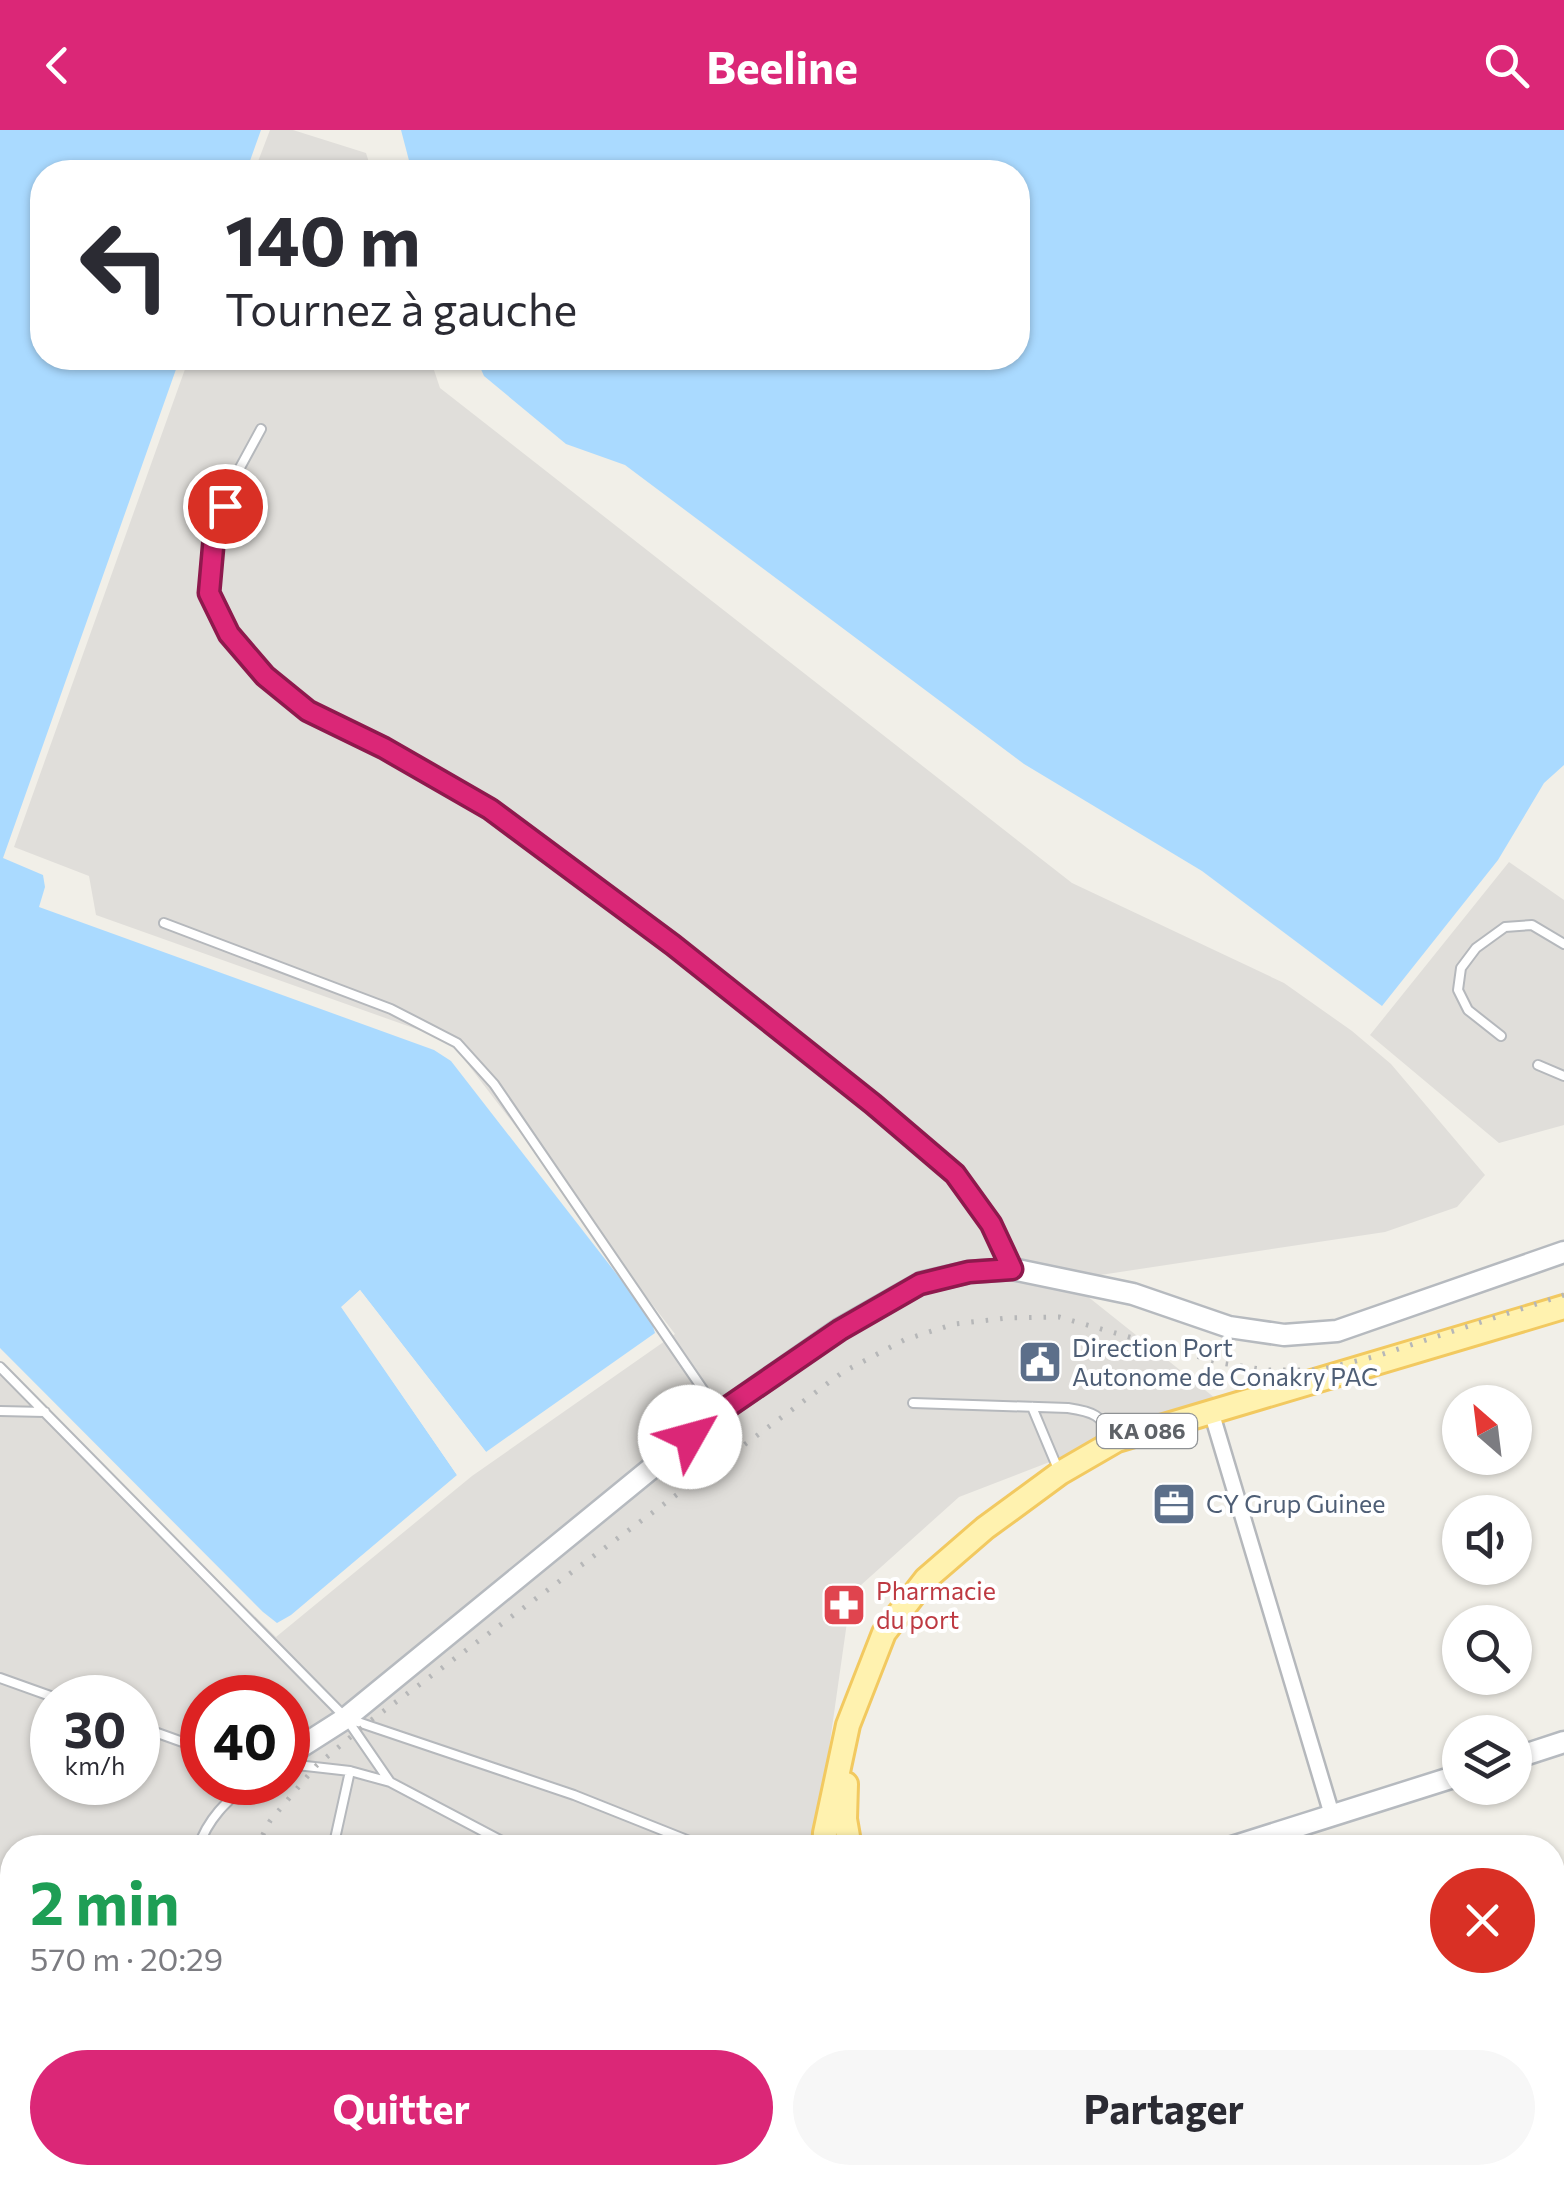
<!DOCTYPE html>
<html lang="fr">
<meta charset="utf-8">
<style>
body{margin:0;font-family:Commissioner,sans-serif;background:#f7f7f7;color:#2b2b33;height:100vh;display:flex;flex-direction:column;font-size:38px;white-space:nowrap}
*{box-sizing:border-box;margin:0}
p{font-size:32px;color:#7c7c81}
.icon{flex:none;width:55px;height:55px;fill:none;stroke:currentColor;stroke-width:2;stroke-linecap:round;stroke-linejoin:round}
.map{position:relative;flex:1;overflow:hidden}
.details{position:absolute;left:0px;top:1705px;width:1565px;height:350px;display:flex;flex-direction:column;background:#fff;border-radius:40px 40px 0 0;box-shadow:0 2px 8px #0004}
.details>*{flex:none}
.guide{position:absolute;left:30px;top:30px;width:1000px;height:210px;border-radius:40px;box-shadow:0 2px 8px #0004;background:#fff;color:#2b2b33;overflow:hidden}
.needle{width:65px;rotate:332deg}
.buttons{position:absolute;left:1442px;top:1255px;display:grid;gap:20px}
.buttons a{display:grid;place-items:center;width:90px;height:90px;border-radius:50%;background:#fff;box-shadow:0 2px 8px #0004;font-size:50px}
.speed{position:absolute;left:30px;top:1545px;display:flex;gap:20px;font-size:50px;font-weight:700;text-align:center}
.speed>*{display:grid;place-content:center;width:130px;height:130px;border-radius:50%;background:#fff;box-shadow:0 2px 8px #0004;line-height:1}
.speed small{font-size:25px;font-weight:400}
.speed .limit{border:15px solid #d22;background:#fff;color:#111}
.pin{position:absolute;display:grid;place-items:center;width:85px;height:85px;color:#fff;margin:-42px;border:5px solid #fff;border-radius:50%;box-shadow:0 2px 10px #0007}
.me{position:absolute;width:110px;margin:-55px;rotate:52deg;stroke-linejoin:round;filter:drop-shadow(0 0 8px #0008)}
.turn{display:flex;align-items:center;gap:35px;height:210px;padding:0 30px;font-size:45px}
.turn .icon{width:130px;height:130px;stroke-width:2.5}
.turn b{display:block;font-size:70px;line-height:85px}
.round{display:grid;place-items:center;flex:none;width:105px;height:105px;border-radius:52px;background:#f7f7f7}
.headline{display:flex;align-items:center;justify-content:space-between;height:170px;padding:0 30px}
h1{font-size:60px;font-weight:700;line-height:75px;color:#1e9e55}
.cta{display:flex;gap:20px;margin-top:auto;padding:20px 30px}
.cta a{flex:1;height:115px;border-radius:60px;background:#db2777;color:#fff;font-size:40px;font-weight:700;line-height:115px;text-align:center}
.cta a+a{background:#f7f7f7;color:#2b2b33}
header{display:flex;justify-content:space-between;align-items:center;height:130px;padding:0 30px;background:#db2777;color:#fff;font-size:45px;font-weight:700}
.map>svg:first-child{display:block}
.industrial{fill:#e0deda;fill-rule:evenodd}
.water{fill:#aadaff}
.pier{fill:#f1efe8}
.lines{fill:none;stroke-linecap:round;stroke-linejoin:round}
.lane-casing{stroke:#b5b8bc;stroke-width:12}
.street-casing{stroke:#b5b8bc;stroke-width:19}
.secondary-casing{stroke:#b6babf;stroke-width:25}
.primary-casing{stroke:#f2c960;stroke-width:28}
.lane{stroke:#fff;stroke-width:8}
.street{stroke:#fff;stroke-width:14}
.secondary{stroke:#fff;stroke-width:20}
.primary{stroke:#fff2af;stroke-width:22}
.rail{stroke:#b6b7b8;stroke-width:5;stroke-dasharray:2.5 12;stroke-linecap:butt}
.route-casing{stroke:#8e194d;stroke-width:25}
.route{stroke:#db2777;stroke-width:18}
.labels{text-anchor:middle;stroke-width:8;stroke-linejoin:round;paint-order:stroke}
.shield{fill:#fff;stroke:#8f9295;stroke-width:2.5}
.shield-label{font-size:22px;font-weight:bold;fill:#5f6368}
.service-label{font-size:25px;fill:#4e5e75;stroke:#fff;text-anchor:start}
.health-label{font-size:25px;fill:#be3a42;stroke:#fff;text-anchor:start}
</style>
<header><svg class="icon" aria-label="back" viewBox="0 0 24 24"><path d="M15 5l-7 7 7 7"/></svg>Beeline<svg class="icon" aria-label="search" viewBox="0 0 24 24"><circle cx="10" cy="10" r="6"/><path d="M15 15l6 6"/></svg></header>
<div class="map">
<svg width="1564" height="2055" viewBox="0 0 1564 2055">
<rect width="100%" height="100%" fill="#f1efe8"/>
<path class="industrial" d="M270,0H293L366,23L372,42H254Z
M189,228H430L440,258L1072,753L1284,853L1352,901L1391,934L1485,1045L1457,1077L1385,1102L1067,1150L1215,1268L959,1367L851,1464L815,1717L12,1718V2042L641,2043L638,2055H0V1233L276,1507L472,1346L675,1204L450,911L96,785L89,746L14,717ZM52,1568H138V1652H52ZM202,1568H288V1652H202Z
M1509,732L1564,770V995L1499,1013L1370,905Z
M1564,1861V2023L1553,2026L1552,1879L1557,1877L1553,1865Z
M1395,2043H1499L1458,2055H1398Z"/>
<path class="water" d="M0,0H261L246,42H42V228H180L3,728L43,745L45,757L39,777L434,920L451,931L650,1187L655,1203L486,1322L360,1160L342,1177L457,1345L291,1485L277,1493L263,1482L0,1218Z
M401,0H1564V635L1544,653L1498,730L1382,876L1202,741L1024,634L625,335L566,314L484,246L476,228H1018V42H412Z"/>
<path class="pier" d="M360,1160L486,1322L482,1325L477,1320L465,1301L359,1167L348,1178L461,1342L457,1345L341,1177Z"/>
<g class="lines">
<defs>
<path id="lane" d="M261,299L236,345L214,406L209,463L229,504L265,546L307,581L383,618L490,679L644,793L873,975L955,1044L991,1094L1010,1135
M164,793L391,879L457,913L494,954L719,1283
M1501,906L1468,880L1458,860L1461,838L1476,818L1505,797L1532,795L1564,814
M1538,935L1564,946
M0,1237L346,1588L390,1652L515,1718
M913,1273L1068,1278C1095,1282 1099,1285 1115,1307
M1032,1277L1058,1339
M0,1281L45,1282
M0,1548L56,1568
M349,1589L574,1665L707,1718
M138,1596L202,1619
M288,1634L350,1641L390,1652
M198,1718C208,1688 226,1672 250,1652
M333,1718L350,1641
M1552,1897L1564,1893
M319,2042L350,2055
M1440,2042L1442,2055
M84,2055L88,2042
M719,2055L723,2042"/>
<path id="street" d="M1211,1281L1332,1685
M1525,2055L1564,2044"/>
<path id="secondary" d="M288,1625L346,1588L719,1283L840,1199L921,1153L969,1142L1012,1139L1133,1164L1229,1197L1284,1205L1337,1201L1564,1122
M1515,1628L1564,1612
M1229,1718L1460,1645
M641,2055L645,2042"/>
<path id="primary" d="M846,1654L845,1689L850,1718
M824,1718L825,1703L848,1595L884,1503L926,1449L985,1398L1060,1343L1117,1310L1564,1177
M946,2042L950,2055"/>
</defs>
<use href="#lane" class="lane-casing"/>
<use href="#street" class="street-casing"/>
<use href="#secondary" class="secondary-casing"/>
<use href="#primary" class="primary-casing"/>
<use href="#lane" class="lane"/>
<use href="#street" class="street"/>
<use href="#secondary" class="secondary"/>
<use href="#primary" class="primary"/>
<path class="rail" d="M256,1718L270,1691L316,1636L366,1594L843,1242L904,1210L954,1194L1007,1188L1059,1187L1221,1233L1266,1240H1319L1377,1226L1564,1165
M126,2055L131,2042"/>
</g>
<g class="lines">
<defs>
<path id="route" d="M225,376L214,406L209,463L229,504L265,546L308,581L384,618L490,679L673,815L873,974L955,1044L991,1094L1012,1139L969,1142L920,1154L840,1200L719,1283L690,1307"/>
</defs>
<use href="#route" class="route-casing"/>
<use href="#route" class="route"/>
</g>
<defs>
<symbol id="civic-square" viewBox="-11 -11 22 22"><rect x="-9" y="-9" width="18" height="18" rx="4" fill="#5c6f8a" stroke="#fff"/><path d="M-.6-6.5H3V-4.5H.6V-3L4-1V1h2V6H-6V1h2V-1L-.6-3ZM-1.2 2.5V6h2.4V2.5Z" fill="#fff"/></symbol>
<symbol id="office-square" viewBox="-11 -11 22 22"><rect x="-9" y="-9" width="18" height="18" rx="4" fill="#5c6f8a" stroke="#fff"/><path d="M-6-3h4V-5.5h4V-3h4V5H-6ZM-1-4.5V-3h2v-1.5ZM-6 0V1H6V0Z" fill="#fff"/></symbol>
<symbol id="pharmacy-square" viewBox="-11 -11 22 22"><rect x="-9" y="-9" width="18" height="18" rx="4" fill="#e0444e" stroke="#fff"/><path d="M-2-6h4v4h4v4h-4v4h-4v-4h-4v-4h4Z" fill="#fff"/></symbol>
</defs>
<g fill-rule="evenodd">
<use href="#civic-square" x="1015" y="1207" width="50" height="50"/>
<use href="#office-square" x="1149" y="1349" width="50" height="50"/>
<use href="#pharmacy-square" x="819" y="1450" width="50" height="50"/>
</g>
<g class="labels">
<rect class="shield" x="1097" y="1284" width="100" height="34" rx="8"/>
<g class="shield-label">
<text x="1147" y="1309">KA 086</text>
</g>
<g class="service-label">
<text x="1072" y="1227">Direction Port<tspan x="1072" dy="29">Autonome de Conakry PAC</tspan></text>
<text x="1206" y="1383">CY Grup Guinee</text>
</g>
<g class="health-label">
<text x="876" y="1470">Pharmacie<tspan x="876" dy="29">du port</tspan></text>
</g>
</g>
</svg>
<div class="buttons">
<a><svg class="needle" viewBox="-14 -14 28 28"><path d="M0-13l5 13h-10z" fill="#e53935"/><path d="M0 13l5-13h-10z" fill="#7c7c81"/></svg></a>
<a><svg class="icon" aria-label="sound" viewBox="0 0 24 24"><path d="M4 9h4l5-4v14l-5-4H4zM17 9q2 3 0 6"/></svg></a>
<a><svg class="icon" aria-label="search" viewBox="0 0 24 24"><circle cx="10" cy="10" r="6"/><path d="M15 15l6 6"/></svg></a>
<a><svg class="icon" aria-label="layers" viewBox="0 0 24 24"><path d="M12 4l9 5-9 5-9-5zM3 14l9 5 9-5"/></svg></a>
</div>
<div class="speed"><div>30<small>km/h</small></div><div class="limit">40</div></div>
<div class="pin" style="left:225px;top:376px;background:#d93025"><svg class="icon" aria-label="arrive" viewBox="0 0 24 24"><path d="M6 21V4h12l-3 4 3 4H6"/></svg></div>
<svg class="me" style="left:690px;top:1307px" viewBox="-20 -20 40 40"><circle r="19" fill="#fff"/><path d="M0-13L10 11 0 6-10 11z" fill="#db2777"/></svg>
<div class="guide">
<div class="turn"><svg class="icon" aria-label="left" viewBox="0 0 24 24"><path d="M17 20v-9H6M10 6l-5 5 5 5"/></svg><div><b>140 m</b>Tournez à gauche</div></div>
</div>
<section class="details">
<div class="headline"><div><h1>2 min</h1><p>570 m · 20:29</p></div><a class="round" style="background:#d93025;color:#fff"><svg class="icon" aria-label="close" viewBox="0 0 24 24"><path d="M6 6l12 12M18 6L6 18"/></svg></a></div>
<div class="cta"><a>Quitter</a><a>Partager</a></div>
</section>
</div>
